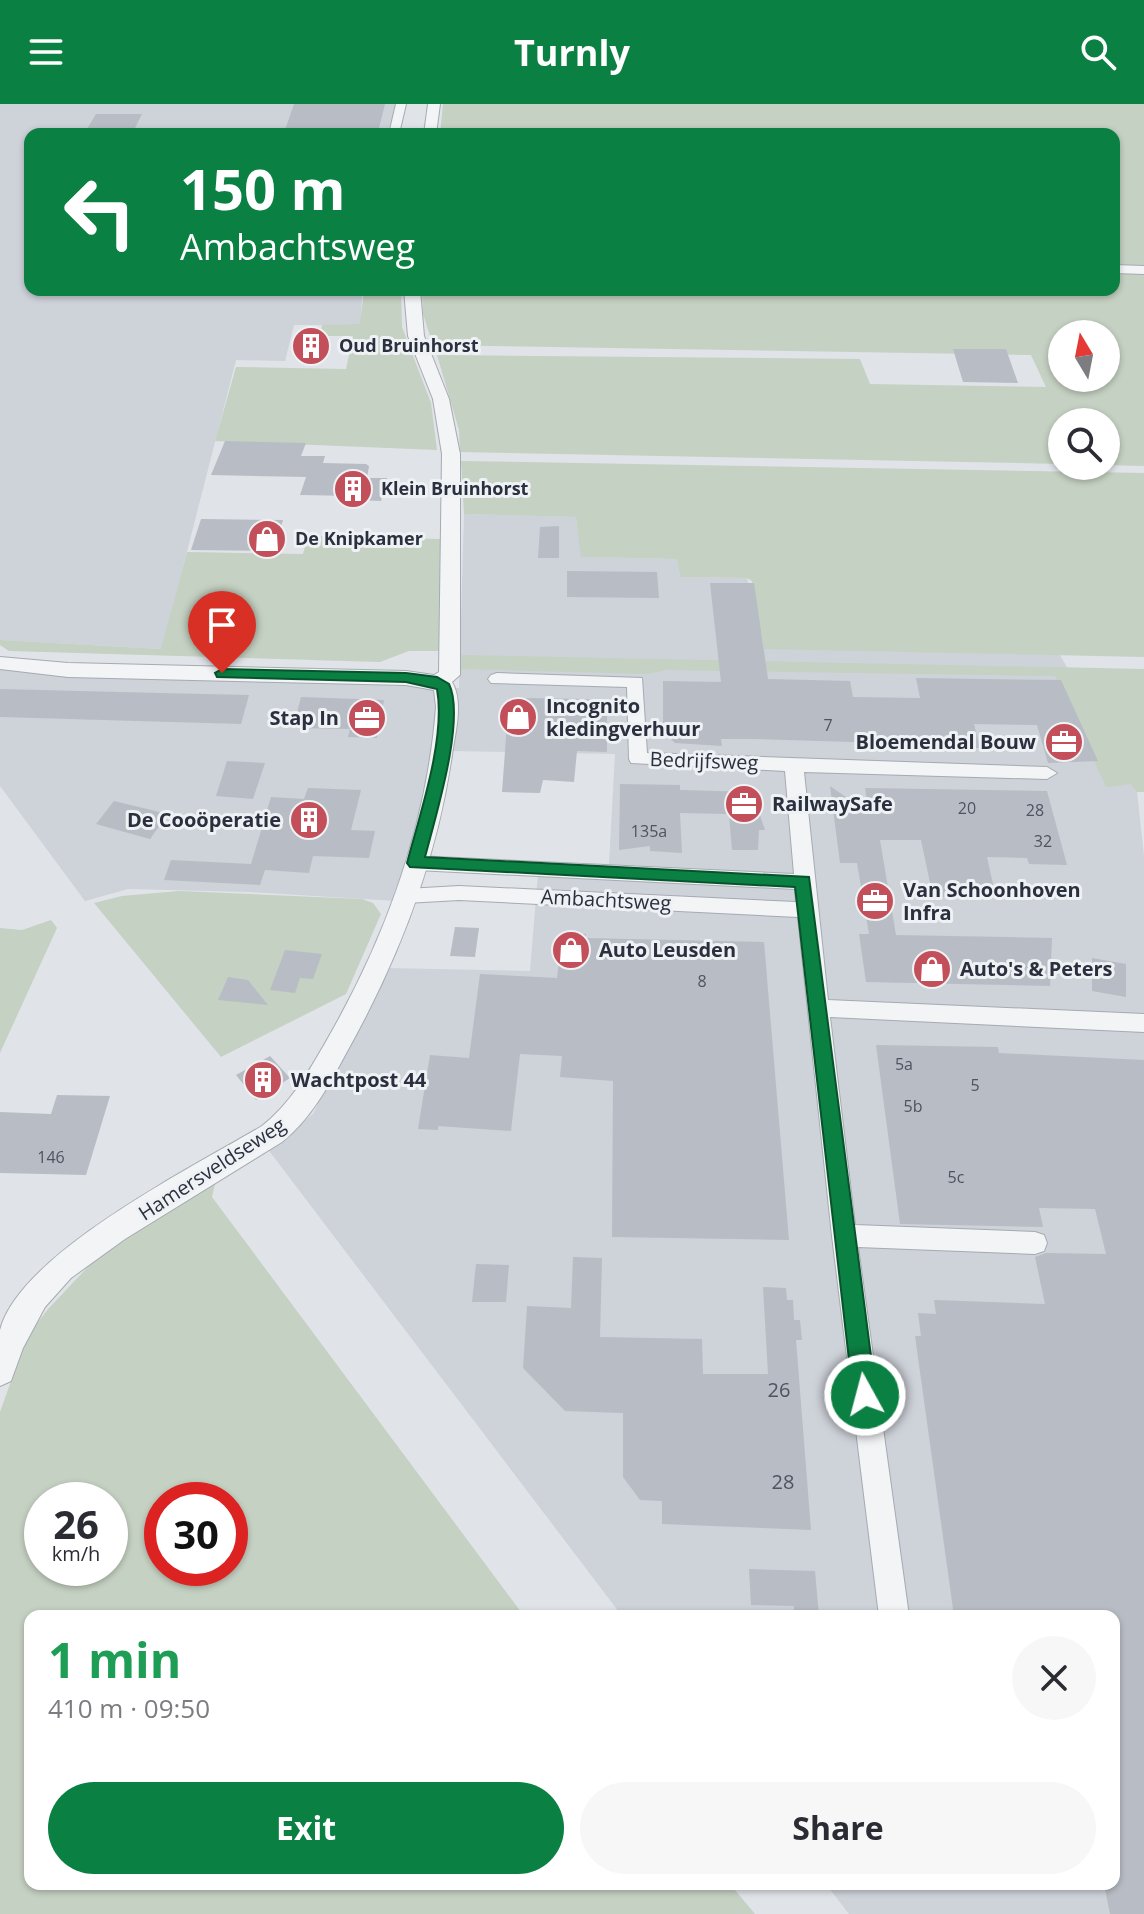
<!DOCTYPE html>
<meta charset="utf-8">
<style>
body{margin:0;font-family:"Open Sans",sans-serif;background:#f7f7f7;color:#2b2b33;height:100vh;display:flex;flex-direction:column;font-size:30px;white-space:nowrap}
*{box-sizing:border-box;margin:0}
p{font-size:26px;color:#7c7c81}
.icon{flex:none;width:44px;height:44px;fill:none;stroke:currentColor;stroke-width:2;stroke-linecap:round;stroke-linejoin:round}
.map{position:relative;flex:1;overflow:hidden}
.details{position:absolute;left:24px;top:1506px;width:1096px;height:280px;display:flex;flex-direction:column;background:#fff;border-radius:16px;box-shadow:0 2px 6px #0004}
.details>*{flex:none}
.top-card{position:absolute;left:24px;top:24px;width:1096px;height:168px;border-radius:16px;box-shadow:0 2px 6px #0004;background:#0b8043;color:#fff;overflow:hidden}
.needle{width:52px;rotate:350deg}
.fabs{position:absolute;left:1048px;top:216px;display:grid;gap:16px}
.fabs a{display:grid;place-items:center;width:72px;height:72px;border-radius:50%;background:#fff;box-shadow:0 2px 6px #0004;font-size:40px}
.speed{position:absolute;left:24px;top:1378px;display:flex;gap:16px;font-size:40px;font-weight:700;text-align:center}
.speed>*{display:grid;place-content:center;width:104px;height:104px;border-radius:50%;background:#fff;box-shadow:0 2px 6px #0004;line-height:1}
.speed small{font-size:20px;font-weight:400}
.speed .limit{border:12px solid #d22;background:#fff;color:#111}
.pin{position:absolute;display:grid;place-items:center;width:68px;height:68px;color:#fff;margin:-82px -34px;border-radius:50% 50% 50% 0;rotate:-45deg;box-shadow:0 0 8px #0007}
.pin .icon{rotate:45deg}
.me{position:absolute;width:88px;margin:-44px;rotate:353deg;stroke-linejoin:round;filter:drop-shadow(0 0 6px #0008)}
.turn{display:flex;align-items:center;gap:28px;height:168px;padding:0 24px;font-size:36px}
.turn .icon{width:104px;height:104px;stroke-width:2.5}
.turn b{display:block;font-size:56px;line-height:68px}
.round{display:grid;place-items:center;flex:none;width:84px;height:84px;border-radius:42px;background:#f7f7f7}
.overview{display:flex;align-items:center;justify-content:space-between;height:136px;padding:0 24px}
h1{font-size:48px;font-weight:700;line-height:60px;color:#1e9e55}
.primary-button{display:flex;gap:16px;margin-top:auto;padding:16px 24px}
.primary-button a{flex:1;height:92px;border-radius:48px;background:#0b8043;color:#fff;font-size:32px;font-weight:700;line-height:92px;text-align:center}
.primary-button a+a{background:#f7f7f7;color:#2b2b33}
header{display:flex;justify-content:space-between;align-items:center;height:104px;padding:0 24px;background:#0b8043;color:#fff;font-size:36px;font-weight:700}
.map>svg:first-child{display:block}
.built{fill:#ced2d9}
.green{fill:#c5d1c2;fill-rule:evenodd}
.building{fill:#b8bcc4}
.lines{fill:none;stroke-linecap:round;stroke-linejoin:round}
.minor-casing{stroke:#a6aab2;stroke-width:2}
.tertiary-casing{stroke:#a6aab2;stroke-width:2}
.minor{fill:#f2f4f6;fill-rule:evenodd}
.tertiary{fill:#f2f4f6;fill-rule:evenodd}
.route{fill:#0b8043;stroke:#07532c;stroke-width:2}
.labels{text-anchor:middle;stroke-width:6;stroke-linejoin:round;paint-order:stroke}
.number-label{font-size:16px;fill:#4e5360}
.far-poi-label{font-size:18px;font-weight:bold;fill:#2a303e;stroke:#eff2f5;text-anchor:start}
.poi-label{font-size:20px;font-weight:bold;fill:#2a303e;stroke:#eff2f5;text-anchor:start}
.street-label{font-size:20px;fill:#2a303e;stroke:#eff2f5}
.near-number-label{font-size:20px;fill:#4e5360}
</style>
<header><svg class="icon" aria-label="menu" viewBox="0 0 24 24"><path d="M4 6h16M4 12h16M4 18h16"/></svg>Turnly<svg class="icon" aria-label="search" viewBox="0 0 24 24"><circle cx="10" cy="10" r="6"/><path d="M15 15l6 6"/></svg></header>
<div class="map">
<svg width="1144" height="1810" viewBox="0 0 1144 1810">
<rect width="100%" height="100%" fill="#e0e3e8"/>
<path class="built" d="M0,0H397L387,30H30V186H362L361,221H294L285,257L236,256L162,545L0,536Z
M464,410L576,413L582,453L677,455L680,473L747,474L763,541L1060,551L1137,688L1144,752V1810H849L826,1780H1114V1512H622L267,1044L313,1010L387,864L530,867L539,758L609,760L615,650L450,647L397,797L249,788L128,785L85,797L0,682V566L459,584Z"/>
<path class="green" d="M443,0H1144V163H1114V30H440Z
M1114,169H1144V362L1106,361V318H1062V360L460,348L459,326L437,251L860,255L870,280L1046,283L1031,251L433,241L423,210L422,186H1114ZM1062,230H1106V274H1062Z
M364,186H401L402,223L431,299L437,346L215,337L236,263L346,265L353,232H320L322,221L360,220Z
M461,357L1144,369V553L764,545L752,477L747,474L680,473L677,455L581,453L576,413L464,410Z
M308,432L441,435L439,547H409L380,558L9,547L0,541V536L161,545L187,448L303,450Z
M462,551L1144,565V688H1137L1131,680L1106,683L1055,572L666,566L648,570L461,565Z
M179,787L362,795L373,799L381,810L346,890L221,953L94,799L122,792Z
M51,816L57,824L0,949V824L22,826Z
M216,1076L212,1093L524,1512H30V1780H730L755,1810H0V1308L27,1232L49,1204L103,1147ZM42,1396H110V1464H42ZM162,1396H230V1464H162Z"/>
<path class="building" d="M294,0H385L378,28L284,29Z
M96,10H142L132,30H84Z
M953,245H1006L1018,279L963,278Z
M225,337L306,339L301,352H325L323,359L366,360L369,362L367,374H387L381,397L356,396L357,392L300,391L306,373L211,371Z
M201,415L283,416L274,447L191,446Z
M559,422V454H538L540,423Z
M567,467L657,468L659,494L567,493Z
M710,479H754L768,575L850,577L853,593L920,594L916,574L1061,576L1098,657L1048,659L1037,621L974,620L980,644L886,645L885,639L752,635H721L722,642L675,639L663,627V577L721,578Z
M0,585L160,589L249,591L241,620L0,613Z
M301,593L384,596L377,634L348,633L350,625L293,624Z
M526,594L588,595L607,608V648L577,647L574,678L543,676L540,689L502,688L508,607H525Z
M227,657L265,659L253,695L216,692Z
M620,680L680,681V686L752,688L765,726H759L758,746H732L729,710L680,709L682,749L650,747V742L619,746Z
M830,682L869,709L865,684L1047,687L1067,761L1029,760L1027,754L987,753L996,794L933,793L921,736H880L896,831L1052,834L1050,882L866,878L859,830H869L857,759H840Z
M308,684L361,686L351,726L375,727L369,754L313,752L309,769L265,766L260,781L164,776L171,756L251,760L271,693L304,695Z
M114,697L168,710L150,735L96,720Z
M455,823L479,824L475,853L450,852Z
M562,829L586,830V834L764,838L789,1136L612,1133L613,977L560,973L562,952L520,950L511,1027L438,1022V1026L418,1025L430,951L469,954L480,870L557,874Z
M285,846L322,850L313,875L300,874L295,889L270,886Z
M1092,854L1126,860V893L1092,887Z
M228,873L248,876L268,901L218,896Z
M876,941L998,943L999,949L1144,956V1810H1110L1104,1780H1114V1512H954L915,1232H921L918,1209L936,1210L934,1196L1045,1200L1035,1153L1046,1149L1106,1150L1095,1105L1039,1104L1043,1123L900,1120Z
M270,952L290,974L256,996L236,971Z
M57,991L110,992L86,1071L0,1069V1008L51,1010Z
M573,1153L602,1154L600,1233L702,1235L703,1270H768L763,1183L786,1184L787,1196H793L794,1216H800L802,1236H796L811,1426L662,1420V1397L640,1396L623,1373V1309L565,1307L523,1264L527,1202L571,1204Z
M476,1160L509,1161L506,1198H472Z
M749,1465L815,1467L819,1512H794V1502L751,1501Z"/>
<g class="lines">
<defs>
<path id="minor" d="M396,0H406L399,30H389Z
M1114,161L1144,162V170L1114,169Z
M497,569L642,574L647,649L1047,663L1057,669L1047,675L804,668L828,896L1144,910V928L830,913L855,1121L1035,1128L1044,1131L1047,1139L1044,1147L1035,1150L858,1143L909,1512H879L832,1132L798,813L459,796L406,799L399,797L396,792L399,787L406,785L459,782L796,798L795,785L416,766L409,764L406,759L409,754L416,752L794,770L785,667L631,659L629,655L627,583L491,579L488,575L491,571Z"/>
<path id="tertiary" d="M428,0H440L436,30H424Z
M404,186H420L424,232L449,295L460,350V571L452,578C464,598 455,629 452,651C437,755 400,852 349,944C330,979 313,1013 282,1038L125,1135L71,1174L45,1203L23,1244L11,1277L0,1282C0,1265 0,1243 0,1226C19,1150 195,1062 262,1022C292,998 309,967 328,934C386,833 427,720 436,603L434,586L406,581L68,573L0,565V553L68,559L406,567L434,571L439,568L442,350L433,295L408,232Z"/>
</defs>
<use href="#minor" class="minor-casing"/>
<use href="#tertiary" class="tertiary-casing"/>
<use href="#minor" class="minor"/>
<use href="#tertiary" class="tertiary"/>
</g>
<path class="route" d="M222,565L406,569L437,573L449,580C466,615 435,714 425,753L809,773L876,1291L872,1298L865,1301L857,1298L853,1291L795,783L410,763L407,759C420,710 446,634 437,585L406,578L217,573L215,569Z"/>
<defs>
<symbol id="building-disc" viewBox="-11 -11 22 22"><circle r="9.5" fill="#c34f5a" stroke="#eff2f5"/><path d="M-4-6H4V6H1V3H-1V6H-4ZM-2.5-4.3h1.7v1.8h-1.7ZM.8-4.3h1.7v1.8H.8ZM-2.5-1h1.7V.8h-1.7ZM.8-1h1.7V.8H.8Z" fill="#fff"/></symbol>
<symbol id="shop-disc" viewBox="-11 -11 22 22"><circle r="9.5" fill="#c34f5a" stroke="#eff2f5"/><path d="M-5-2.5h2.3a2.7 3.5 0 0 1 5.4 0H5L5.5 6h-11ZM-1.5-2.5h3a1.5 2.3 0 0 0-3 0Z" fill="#fff"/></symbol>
<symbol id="office-disc" viewBox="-11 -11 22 22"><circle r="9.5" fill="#c34f5a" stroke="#eff2f5"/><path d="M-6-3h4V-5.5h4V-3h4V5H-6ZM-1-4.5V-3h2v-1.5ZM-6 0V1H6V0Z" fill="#fff"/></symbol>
</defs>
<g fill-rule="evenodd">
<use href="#building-disc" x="289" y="220" width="44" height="44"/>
<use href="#building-disc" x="331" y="363" width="44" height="44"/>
<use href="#shop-disc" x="245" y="413" width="44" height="44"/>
<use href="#shop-disc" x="496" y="591" width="44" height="44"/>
<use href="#office-disc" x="345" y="592" width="44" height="44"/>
<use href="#office-disc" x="1042" y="616" width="44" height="44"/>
<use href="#office-disc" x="722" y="678" width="44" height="44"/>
<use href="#building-disc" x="287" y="694" width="44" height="44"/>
<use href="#office-disc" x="853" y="775" width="44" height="44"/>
<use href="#shop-disc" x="549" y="824" width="44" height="44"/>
<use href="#shop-disc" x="910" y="843" width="44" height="44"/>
<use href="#building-disc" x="241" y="954" width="44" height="44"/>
</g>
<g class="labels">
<g class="number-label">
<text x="828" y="627">7</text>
<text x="967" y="710">20</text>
<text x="1035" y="712">28</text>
<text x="649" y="733">135a</text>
<text x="1043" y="743">32</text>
<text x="702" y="883">8</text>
<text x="904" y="966">5a</text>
<text x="975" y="987">5</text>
<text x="913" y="1008">5b</text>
<text x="51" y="1059">146</text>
<text x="956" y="1079">5c</text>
</g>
<g class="far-poi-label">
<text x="339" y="248">Oud Bruinhorst</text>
<text x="381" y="391">Klein Bruinhorst</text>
<text x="295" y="441">De Knipkamer</text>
</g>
<g class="poi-label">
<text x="546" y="609">Incognito<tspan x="546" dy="23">kledingverhuur</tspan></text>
<text x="339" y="621" text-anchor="end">Stap In</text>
<text x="1036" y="645" text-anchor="end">Bloemendal Bouw</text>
<text x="772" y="707">RailwaySafe</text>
<text x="281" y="723" text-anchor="end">De Cooöperatie</text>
<text x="903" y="793">Van Schoonhoven<tspan x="903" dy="23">Infra</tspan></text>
<text x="599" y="853">Auto Leusden</text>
<text x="960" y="872">Auto's &amp; Peters</text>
<text x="291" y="983">Wachtpost 44</text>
</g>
<g class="street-label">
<text transform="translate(704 657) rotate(2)" y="7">Bedrijfsweg</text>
<text transform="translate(606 796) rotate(3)" y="7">Ambachtsweg</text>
<text transform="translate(212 1065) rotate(-33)" y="7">Hamersveldseweg</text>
</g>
<g class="near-number-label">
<text x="779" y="1293">26</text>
<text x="783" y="1385">28</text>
</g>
</g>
</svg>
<div class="fabs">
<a><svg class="needle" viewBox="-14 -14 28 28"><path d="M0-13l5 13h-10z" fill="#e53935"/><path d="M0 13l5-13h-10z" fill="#7c7c81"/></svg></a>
<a><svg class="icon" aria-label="search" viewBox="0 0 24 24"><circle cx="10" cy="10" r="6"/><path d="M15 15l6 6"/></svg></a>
</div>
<div class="speed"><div>26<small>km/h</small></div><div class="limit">30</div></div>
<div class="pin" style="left:222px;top:569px;background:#d93025"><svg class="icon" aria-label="arrive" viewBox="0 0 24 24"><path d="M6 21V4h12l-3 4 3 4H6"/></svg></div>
<svg class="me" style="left:865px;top:1291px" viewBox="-20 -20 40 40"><circle r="17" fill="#0b8043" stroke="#fff" stroke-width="3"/><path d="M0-11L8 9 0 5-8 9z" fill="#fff"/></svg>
<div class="top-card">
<div class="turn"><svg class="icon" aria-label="left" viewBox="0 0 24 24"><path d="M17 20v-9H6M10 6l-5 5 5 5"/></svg><div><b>150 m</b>Ambachtsweg</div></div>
</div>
<section class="details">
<div class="overview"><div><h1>1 min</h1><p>410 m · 09:50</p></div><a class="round"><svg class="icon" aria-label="close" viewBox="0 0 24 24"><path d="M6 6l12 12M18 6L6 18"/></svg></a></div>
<div class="primary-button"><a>Exit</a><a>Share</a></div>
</section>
</div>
